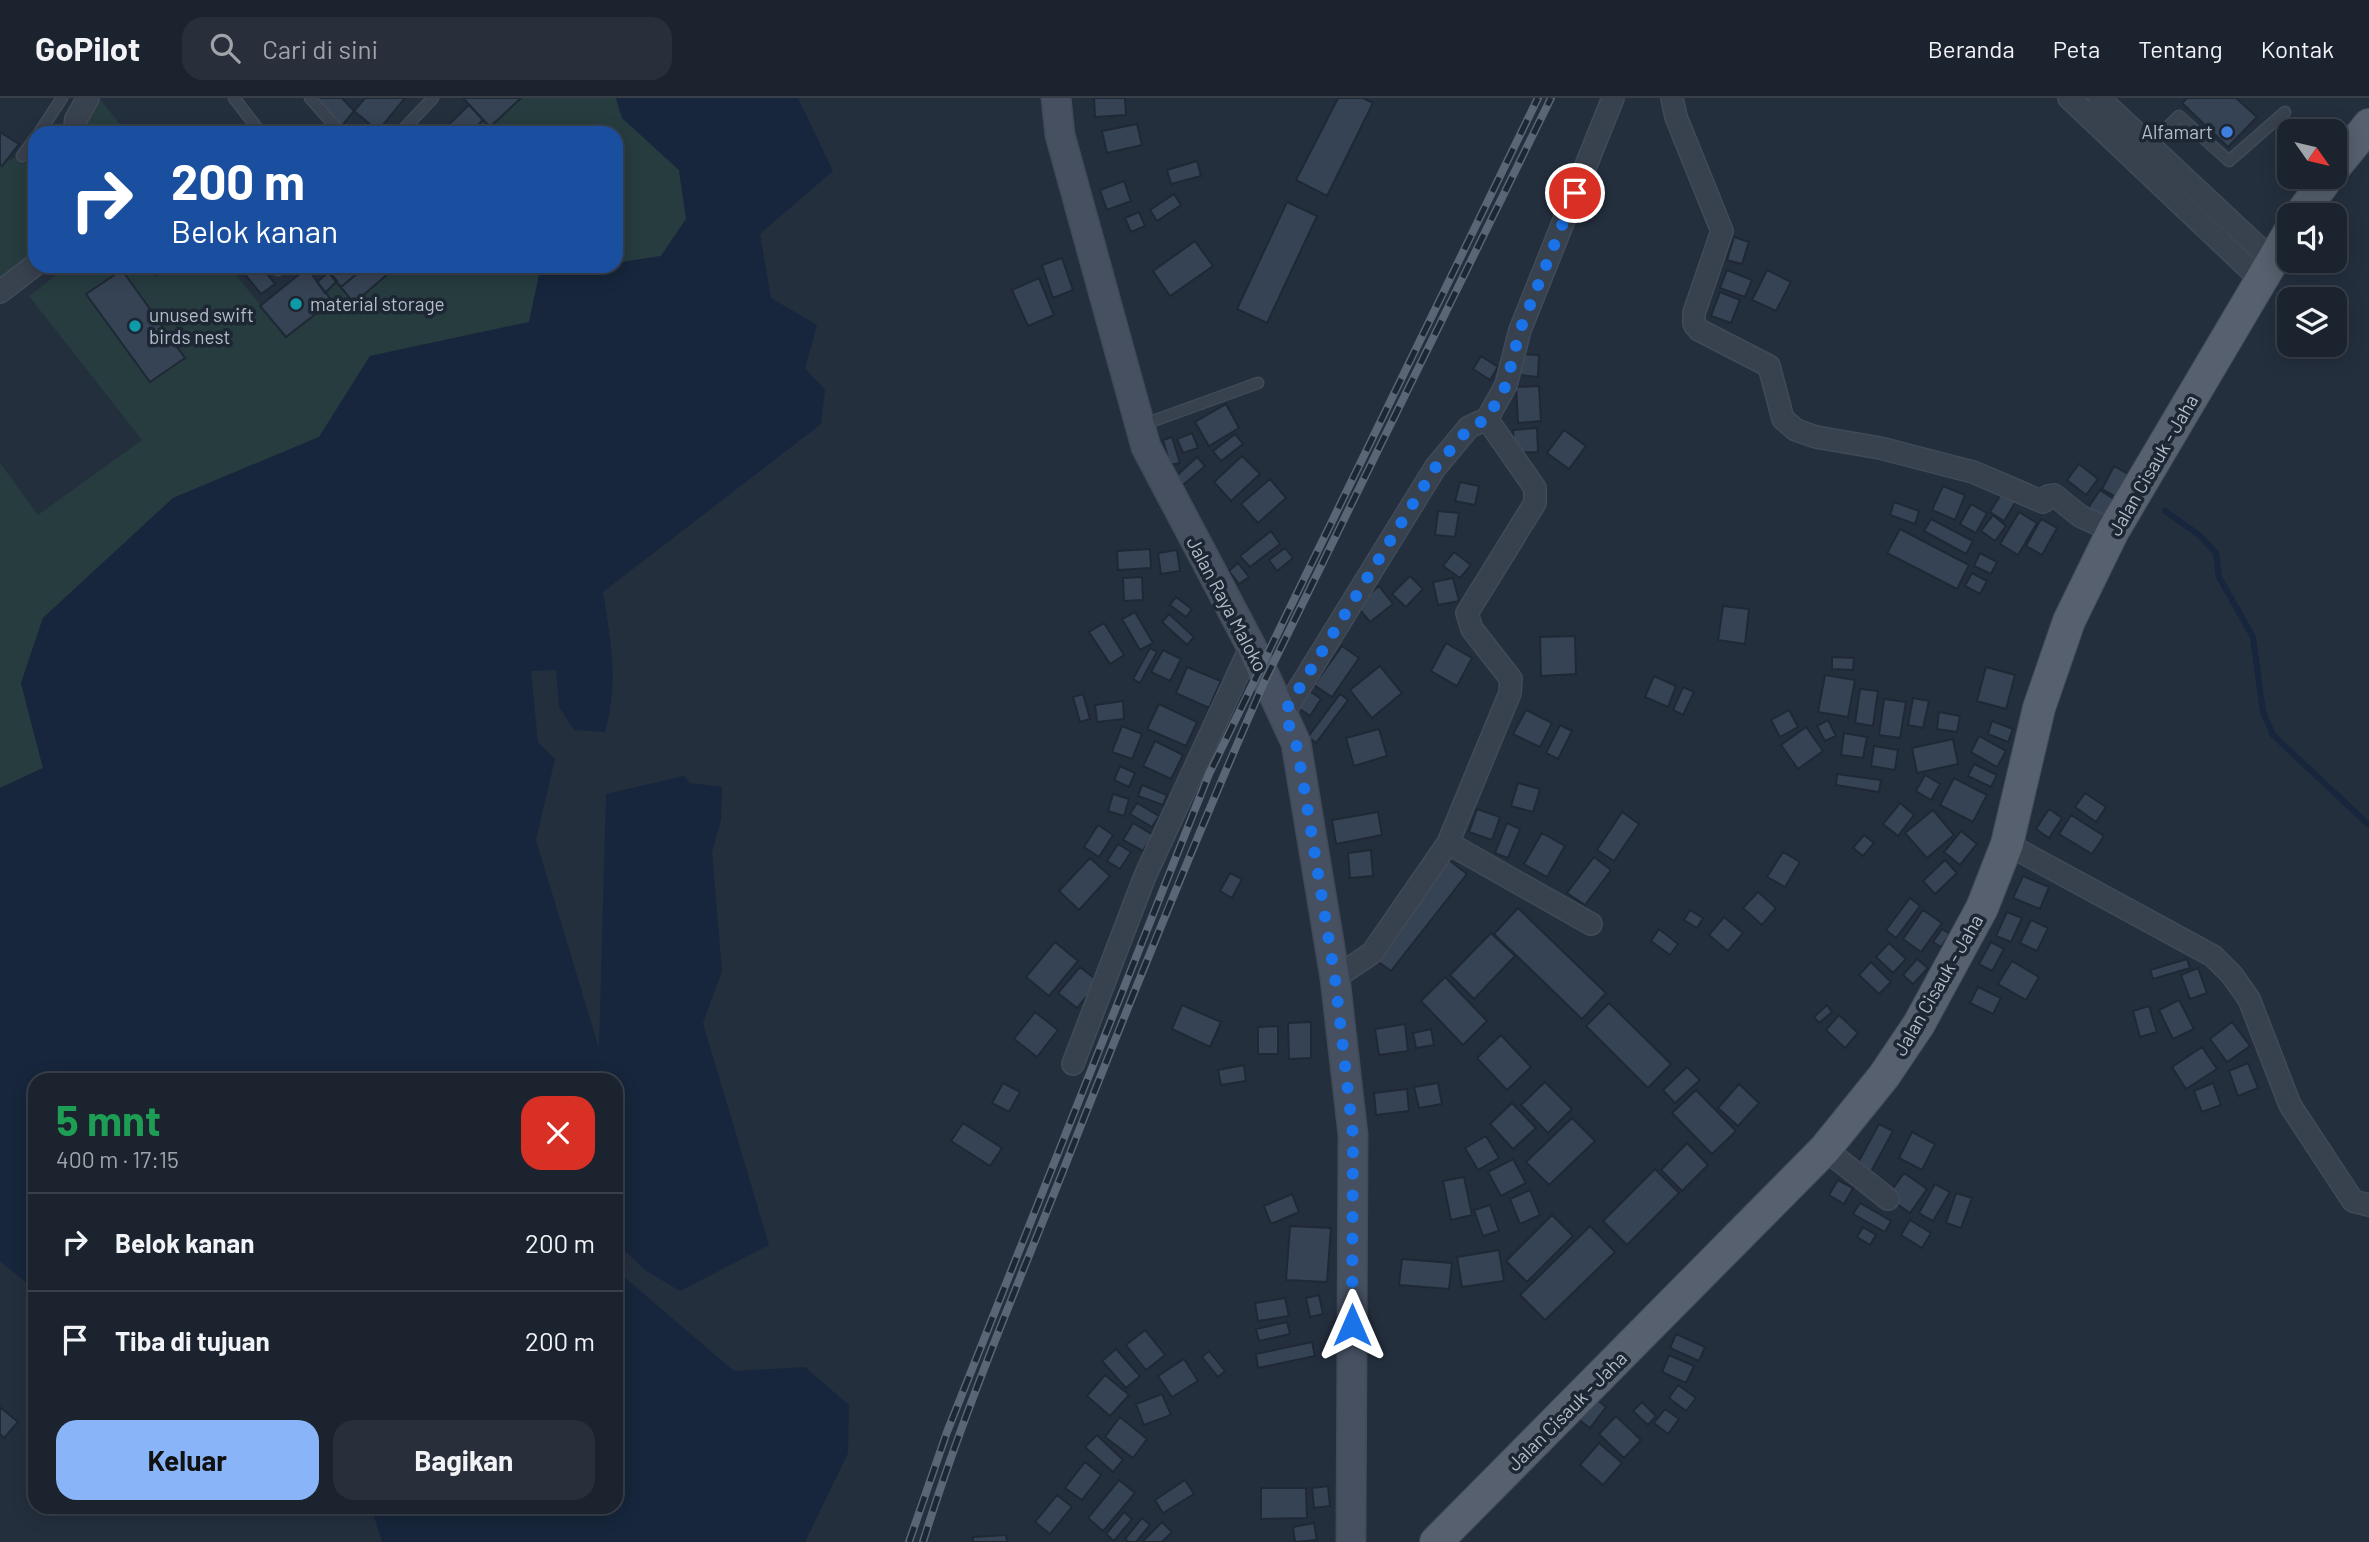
<!DOCTYPE html>
<html lang="id">
<meta charset="utf-8">
<style>
body{margin:0;font-family:Barlow,sans-serif;background:#282f3a;color:#f1f3f6;height:100vh;display:flex;flex-direction:column;font-size:26px;white-space:nowrap}
*{box-sizing:border-box;margin:0}
p{font-size:23px;color:#a0a4aa}
.icon{flex:none;width:38px;height:38px;fill:none;stroke:currentColor;stroke-width:2;stroke-linecap:round;stroke-linejoin:round}
.map{position:relative;flex:1;overflow:hidden}
.side{position:absolute;left:28px;top:975px;width:595px;height:441px;display:flex;flex-direction:column;background:#1b232e;border-radius:21px;box-shadow:0 4px 18px #0003,0 0 0 2px #39404a}
.side>*{flex:none}
.banner{position:absolute;left:28px;top:28px;width:595px;height:147px;border-radius:21px;box-shadow:0 4px 18px #0003,0 0 0 2px #39404a;background:#1a4fa0;color:#fff;overflow:hidden}
.needle{width:46px;rotate:124deg}
.tools{position:absolute;left:2277px;top:21px;display:grid;gap:14px}
.tools a{display:grid;place-items:center;width:70px;height:70px;border-radius:14px;background:#1b232e;box-shadow:0 4px 18px #0003,0 0 0 2px #39404a;font-size:35px}
.pin{position:absolute;display:grid;place-items:center;width:60px;height:60px;color:#fff;margin:-30px;border:4px solid #fff;border-radius:50%;box-shadow:0 2px 7px #0007}
.me{position:absolute;width:77px;margin:-38px;rotate:0deg;stroke-linejoin:round;filter:drop-shadow(0 0 5px #0008)}
.turn{display:flex;align-items:center;gap:24px;height:147px;padding:0 28px;font-size:32px}
.turn .icon{width:91px;height:91px;stroke-width:2.5}
.turn b{display:block;font-size:49px;line-height:60px}
.round{display:grid;place-items:center;flex:none;width:74px;height:74px;border-radius:21px;background:#282f3a}
.overview{display:flex;align-items:center;justify-content:space-between;height:119px;padding:0 28px}
h1{font-size:42px;font-weight:700;line-height:52px;color:#1e9e55}
.button{display:flex;gap:14px;margin-top:auto;padding:14px 28px}
.button a{flex:1;height:80px;border-radius:21px;background:#8ab4f8;color:#111;font-size:28px;font-weight:700;line-height:80px;text-align:center}
.button a+a{background:#282f3a;color:#f1f3f6}
ul{padding:0;list-style:none}
li{display:flex;align-items:center;gap:21px;height:98px;padding:0 28px;border-top:2px solid #39404a}
li div{flex:1}
li b{display:block;font-size:26px}
li em{font-style:normal}
header{display:flex;align-items:center;gap:42px;box-sizing:border-box;height:98px;padding:0 35px;background:#1b232e;border-bottom:2px solid #39404a}
header strong{font-size:33px}
nav{display:flex;gap:38px;margin-inline-start:auto;font-size:24px}
.search{width:490px;height:63px;background:#282f3a;display:flex;align-items:center;gap:18px;box-sizing:border-box;padding:0 24px;border-radius:21px;color:#a0a4aa;font-size:26px}
.map>svg:first-child{display:block}
.green{fill:#263c3f}
.water{fill:#17263c}
.lines{fill:none;stroke-linecap:round;stroke-linejoin:round}
.stream{stroke:#17263c;stroke-width:6}
.building{fill:#364354;stroke:#1f2835;stroke-width:2}
.lane-casing{stroke:#414a57;stroke-width:13}
.street-casing{stroke:#414a57;stroke-width:24}
.secondary-casing{stroke:#414a57;stroke-width:31}
.primary-casing{stroke:#414a57;stroke-width:34}
.lane{stroke:#38414e;stroke-width:10}
.street{stroke:#38414e;stroke-width:21}
.secondary{stroke:#465061;stroke-width:28}
.primary{stroke:#56606e;stroke-width:32}
.rail-casing{stroke:#5a6575;stroke-width:8}
.rail{stroke:#1d2633;stroke-width:5;stroke-dasharray:16;stroke-linecap:butt}
.route{stroke:#1a73e8;stroke-width:12;stroke-dasharray:0 21.6}
.shop-dot{fill:#3f7fe0;stroke:#1d2633;stroke-width:2.5}
.culture-dot{fill:#0f9aa8;stroke:#1d2633;stroke-width:2.5}
.labels{text-anchor:middle;stroke-width:7;stroke-linejoin:round;paint-order:stroke}
.poi-label{font-size:19px;fill:#b4bcc9;stroke:#1d2633;text-anchor:start}
.street-label{font-size:19px;fill:#b4bcc9;stroke:#1d2633}
</style>
<header>
<strong>GoPilot</strong>
<div class="search"><svg class="icon" aria-label="search" viewBox="0 0 24 24"><circle cx="10" cy="10" r="6"/><path d="M15 15l6 6"/></svg>Cari di sini</div>
<nav><a>Beranda</a><a>Peta</a><a>Tentang</a><a>Kontak</a></nav>
</header>
<div class="map">
<svg width="2369" height="1444" viewBox="0 0 2369 1444">
<rect width="100%" height="100%" fill="#242f3e"/>
<path class="green" d="M96,0H99L127,35H85L82,25Z
M521,0H616L622,20L679,72L686,121L661,158L616,165V35H470L483,22L490,29Z
M35,49V158L0,184V67Z
M68,168H229L286,239L332,204L325,195L337,183L354,204L397,168H595L539,177L529,224L370,258L319,339L173,400L43,520L21,585L43,670L0,690V365L38,417L142,342L29,198Z"/>
<path class="water" d="M616,0H798L833,73L760,136L771,200L817,227L805,270L825,292L821,326L603,494C611,545 619,583 605,634L574,632L559,609L556,572L531,573L538,644L555,661L536,742L599,950L606,696L684,678L690,685L722,689L721,722L712,754L722,873L703,925L769,1147L680,1193L645,1172L621,1149L616,1153V982H35V1192L0,1163V690L43,670L21,585L43,520L173,400L319,339L370,258L529,224L539,177L616,168V165L661,158L686,121L679,72L622,20Z
M616,1172L734,1273L805,1269L849,1307L848,1355L805,1444H382L371,1409H616Z"/>
<g class="lines">
<path class="stream" d="M2165,413L2199,437L2216,455L2219,479L2253,539L2263,614L2273,637L2369,727"/>
</g>
<path class="building" d="M315,0H342L354,13L341,29Z
M365,0H405L378,33L354,13Z
M463,0H521L490,29Z
M1094,0H1125L1126,17L1095,19Z
M1338,0H1363L1373,5L1327,98L1296,82Z
M2187,0H2236L2257,19L2228,49L2182,5Z
M469,7L483,22L470,35H440Z
M1137,26L1142,47L1107,55L1102,33Z
M0,34L19,46L2,68L0,67Z
M1197,63L1201,78L1171,86L1167,72Z
M1124,83L1131,103L1107,112L1100,92Z
M1174,96L1181,107L1157,123L1150,112Z
M1287,104L1317,118L1267,225L1237,211Z
M1139,114L1145,128L1131,134L1125,120Z
M1734,139L1749,144L1742,166L1727,162Z
M1195,143L1213,168L1170,198L1153,173Z
M1062,160L1073,192L1053,200L1042,167Z
M149,168H168L157,177Z
M238,168H261L275,186L261,196Z
M323,168H366L341,189Z
M323,168H397L354,205Z
M307,170L332,203L286,239L260,208Z
M122,172L185,260L150,284L86,196Z
M1727,172L1752,182L1745,199L1720,190Z
M1767,172L1791,184L1776,213L1752,202Z
M329,174L337,183L325,195L317,184Z
M1039,180L1054,217L1028,228L1012,192Z
M1720,194L1740,202L1731,225L1711,218Z
M1521,256L1539,257L1538,279L1520,277Z
M1481,258L1498,269L1490,282L1473,271Z
M1539,288L1541,323L1518,325L1516,289Z
M1226,306L1239,330L1209,348L1195,324Z
M1537,330L1538,354L1514,355L1513,332Z
M1564,332L1586,348L1569,371L1547,355Z
M1192,335L1198,350L1183,355L1177,341Z
M1235,336L1243,346L1221,363L1213,353Z
M1172,339L1180,365L1170,367L1163,342Z
M1242,358L1260,376L1231,403L1214,384Z
M1197,359L1205,368L1182,388L1174,380Z
M2079,366L2098,381L2086,397L2067,382Z
M2114,368L2130,377L2118,400L2102,391Z
M1270,381L1286,400L1258,425L1241,406Z
M1460,384L1479,388L1475,407L1455,403Z
M1943,388L1965,397L1955,422L1932,412Z
M2006,388L2020,397L2004,423L1990,414Z
M2100,392L2115,402L2099,426L2084,416Z
M1894,404L1919,413L1915,426L1890,417Z
M1971,406L1987,415L1976,435L1960,426Z
M1438,413L1459,415L1455,439L1435,437Z
M2019,414L2037,425L2018,457L2000,446Z
M1993,417L2006,428L1995,443L1981,433Z
M1931,421L1973,443L1966,456L1924,433Z
M2041,421L2057,430L2042,457L2026,448Z
M1900,431L1969,467L1957,491L1887,455Z
M1271,433L1280,446L1250,469L1240,458Z
M1285,450L1293,460L1277,473L1269,462Z
M1150,451L1151,470L1118,472L1117,453Z
M1177,452L1180,473L1161,476L1158,455Z
M1454,454L1471,467L1460,480L1443,468Z
M1980,455L1997,464L1991,476L1974,468Z
M1238,465L1249,479L1239,486L1229,473Z
M1972,475L1987,483L1980,496L1965,488Z
M1410,478L1423,491L1406,509L1392,496Z
M1142,479L1143,502L1124,503L1123,480Z
M1453,480L1459,503L1438,507L1433,484Z
M1379,488L1393,506L1370,524L1356,507Z
M1176,499L1192,511L1186,519L1170,507Z
M1723,508L1749,511L1745,546L1718,542Z
M1135,514L1153,545L1140,552L1122,521Z
M1169,516L1194,539L1187,547L1162,524Z
M1104,525L1124,557L1110,566L1089,534Z
M1575,538L1576,576L1541,578L1540,539Z
M1446,545L1472,560L1457,588L1431,573Z
M1342,548L1359,560L1332,599L1314,587Z
M1150,550L1157,554L1140,585L1133,581Z
M1163,552L1181,561L1170,583L1151,574Z
M1832,559L1854,560L1853,572L1832,571Z
M1380,568L1402,595L1372,620L1350,592Z
M1187,569L1221,583L1209,610L1176,595Z
M1986,569L2015,577L2006,611L1977,603Z
M1825,577L1855,582L1848,619L1818,614Z
M1654,578L1676,588L1668,609L1645,599Z
M1683,589L1694,594L1683,617L1673,612Z
M1860,591L1878,593L1873,628L1855,625Z
M1308,592L1321,601L1310,618L1297,609Z
M1083,596L1090,621L1080,624L1073,599Z
M1340,596L1348,602L1316,645L1308,639Z
M1913,600L1929,603L1923,630L1908,627Z
M1884,601L1906,604L1900,640L1879,637Z
M1123,603L1124,621L1097,624L1095,607Z
M1159,606L1197,624L1186,648L1147,631Z
M1526,612L1552,625L1540,649L1513,636Z
M1789,612L1798,629L1780,639L1771,622Z
M1939,614L1960,618L1957,634L1937,631Z
M1828,622L1836,638L1825,643L1817,628Z
M1992,623L2013,631L2008,644L1988,636Z
M1560,627L1572,633L1558,661L1546,655Z
M1122,628L1142,636L1132,661L1112,654Z
M1806,629L1823,653L1798,671L1781,647Z
M1379,631L1387,658L1354,668L1346,640Z
M1844,635L1867,639L1863,660L1841,657Z
M1979,638L2006,653L1997,669L1971,654Z
M1953,641L1958,666L1917,675L1912,650Z
M1155,643L1183,657L1171,681L1143,668Z
M1874,648L1898,652L1895,672L1871,668Z
M1974,666L1997,677L1991,689L1968,678Z
M1120,668L1135,675L1129,689L1114,682Z
M1837,676L1881,682L1879,694L1836,687Z
M1925,677L1940,686L1931,702L1916,693Z
M1954,680L1987,697L1973,724L1940,707Z
M1518,685L1540,691L1533,714L1511,708Z
M1142,687L1167,697L1163,707L1138,698Z
M2085,695L2106,709L2096,724L2075,709Z
M1113,696L1129,701L1124,718L1108,713Z
M1137,705L1159,718L1152,729L1130,716Z
M1900,705L1914,717L1898,738L1883,726Z
M1477,711L1500,719L1492,742L1469,734Z
M2049,711L2062,720L2049,740L2036,731Z
M1933,712L1954,737L1927,760L1905,735Z
M1378,714L1382,737L1336,746L1332,722Z
M1622,714L1639,726L1614,763L1597,752Z
M2071,717L2104,738L2092,756L2059,736Z
M1133,725L1153,737L1143,753L1123,742Z
M1507,725L1520,731L1508,760L1495,755Z
M1098,727L1113,737L1099,759L1084,749Z
M1961,733L1977,746L1960,767L1944,754Z
M1542,735L1565,748L1547,779L1524,766Z
M1864,737L1874,745L1863,758L1853,750Z
M1118,746L1131,754L1120,771L1107,763Z
M1371,752L1373,778L1350,780L1348,755Z
M1783,754L1800,764L1785,789L1767,779Z
M1594,759L1611,772L1585,807L1567,795Z
M1090,760L1110,778L1079,812L1059,793Z
M1449,762L1467,776L1391,873L1373,860Z
M1945,762L1957,775L1935,796L1923,783Z
M1230,775L1242,781L1232,800L1220,793Z
M2023,778L2049,789L2040,811L2013,800Z
M1758,794L1776,810L1762,827L1743,810Z
M1910,800L1920,808L1896,840L1886,832Z
M1518,810L1606,895L1582,921L1494,836Z
M1690,812L1703,820L1697,830L1684,822Z
M1923,812L1942,825L1921,854L1903,841Z
M2007,814L2022,820L2011,844L1996,838Z
M1724,819L1743,835L1728,853L1709,837Z
M2031,822L2048,830L2037,853L2020,845Z
M1659,831L1678,846L1670,857L1651,843Z
M1942,831L1950,836L1941,849L1933,844Z
M1491,835L1515,858L1474,901L1450,877Z
M1055,844L1078,863L1049,898L1026,879Z
M1991,844L2004,851L1992,873L1979,866Z
M1889,845L1906,861L1893,875L1876,859Z
M1917,861L1928,870L1913,886L1903,877Z
M2187,861L2190,870L2153,881L2150,872Z
M2012,863L2039,879L2026,902L1998,886Z
M1871,864L1891,884L1879,896L1859,877Z
M1080,869L1099,884L1077,910L1058,895Z
M2198,870L2207,895L2190,901L2181,877Z
M1445,879L1487,923L1463,947L1421,903Z
M1978,889L2001,900L1993,916L1970,905Z
M2179,902L2194,931L2173,941L2159,912Z
M1609,905L1671,966L1648,990L1586,928Z
M1182,907L1221,924L1210,949L1172,931Z
M1827,907L1832,914L1819,925L1814,919Z
M2149,908L2157,934L2140,939L2133,913Z
M1035,914L1058,932L1037,959L1014,941Z
M1839,917L1858,935L1845,950L1826,932Z
M1311,924V960L1289,961L1288,925Z
M2232,924L2250,948L2227,964L2210,941Z
M1405,926L1408,953L1379,957L1375,931Z
M1278,928V956H1258V929Z
M1431,931L1434,947L1416,950L1413,935Z
M1501,937L1531,969L1507,992L1477,960Z
M2202,949L2217,971L2186,991L2172,969Z
M2248,965L2258,990L2238,998L2229,973Z
M1244,967L1246,983L1221,987L1218,972Z
M1687,969L1700,982L1675,1005L1663,992Z
M1545,984L1572,1011L1548,1035L1521,1007Z
M1003,985L1020,994L1009,1014L992,1005Z
M1438,985L1442,1006L1419,1010L1414,989Z
M2213,985L2221,1007L2202,1014L2194,993Z
M1739,986L1759,1005L1738,1028L1718,1010Z
M1407,991L1409,1013L1376,1017L1374,995Z
M1696,992L1736,1033L1712,1056L1672,1015Z
M1512,1005L1536,1030L1513,1051L1490,1026Z
M1572,1020L1595,1043L1549,1087L1526,1064Z
M963,1025L1002,1050L990,1068L951,1043Z
M1879,1026L1893,1033L1868,1079L1854,1072Z
M1912,1034L1935,1046L1922,1072L1899,1060Z
M1486,1038L1499,1060L1478,1072L1465,1050Z
M1687,1045L1708,1067L1682,1093L1661,1072Z
M1513,1061L1526,1085L1501,1098L1488,1074Z
M1655,1071L1679,1095L1627,1147L1603,1123Z
M1904,1075L1927,1091L1910,1115L1887,1099Z
M1464,1079L1472,1117L1451,1122L1443,1083Z
M1838,1082L1853,1090L1844,1106L1829,1097Z
M1935,1086L1950,1094L1933,1123L1919,1115Z
M1530,1092L1540,1117L1520,1126L1510,1101Z
M1956,1095L1972,1100L1961,1130L1946,1125Z
M1292,1096L1299,1114L1271,1126L1264,1108Z
M1860,1105L1891,1123L1885,1134L1853,1116Z
M1490,1107L1499,1133L1483,1138L1474,1112Z
M1552,1117L1573,1138L1527,1184L1506,1163Z
M1910,1122L1931,1135L1922,1150L1901,1137Z
M1290,1128L1331,1130L1327,1184L1286,1182Z
M1590,1128L1615,1154L1545,1222L1520,1197Z
M1863,1129L1876,1137L1870,1147L1857,1139Z
M1499,1152L1504,1183L1462,1189L1457,1159Z
M1402,1161L1452,1165L1449,1191L1399,1187Z
M1319,1197L1323,1216L1310,1219L1306,1200Z
M1285,1200L1289,1218L1258,1223L1255,1205Z
M1287,1224L1290,1236L1259,1243L1256,1231Z
M1145,1232L1165,1257L1146,1272L1126,1247Z
M1676,1236L1705,1249L1699,1263L1670,1250Z
M1312,1244L1315,1258L1258,1270L1256,1256Z
M1116,1251L1140,1278L1126,1290L1102,1263Z
M1209,1253L1225,1273L1218,1279L1202,1259Z
M1669,1257L1694,1268L1686,1285L1662,1274Z
M1184,1261L1198,1283L1172,1299L1158,1278Z
M1105,1277L1129,1297L1110,1318L1087,1298Z
M1678,1287L1696,1300L1686,1313L1669,1300Z
M1162,1296L1171,1317L1144,1327L1136,1306Z
M1595,1300L1606,1309L1590,1330L1578,1321Z
M1642,1304L1656,1318L1648,1327L1633,1313Z
M0,1309L18,1324L4,1340L0,1336Z
M1665,1311L1679,1321L1668,1336L1654,1325Z
M1616,1318L1641,1342L1624,1360L1599,1336Z
M1120,1319L1147,1341L1133,1360L1105,1339Z
M1097,1337L1123,1362L1113,1374L1085,1349Z
M1599,1345L1622,1365L1603,1387L1580,1367Z
M1085,1364L1101,1377L1082,1402L1065,1390Z
M1119,1382L1135,1395L1103,1433L1088,1420Z
M1185,1382L1194,1396L1163,1415L1155,1402Z
M1328,1388L1330,1408L1314,1410L1312,1390Z
M1261,1390H1306L1307,1420L1261,1421Z
M1057,1397L1072,1409L1050,1436L1035,1424Z
M1124,1414L1132,1421L1114,1443L1106,1436Z
M1142,1420L1150,1427L1136,1444H1129L1125,1441Z
M1162,1424L1172,1434L1162,1444H1142Z
M1314,1425L1317,1442L1295,1444L1293,1429Z
M1006,1437L1007,1444H973V1439Z"/>
<g class="lines">
<defs>
<path id="lane" d="M234,0L261,35
M310,0L341,35
M39,35L62,0
M400,35L433,0
M2149,47L2179,18L2229,63L2285,14
M22,58L35,40
M278,172L282,168
M1142,327L1258,285"/>
<path id="street" d="M1672,0L1676,19L1722,133L1694,215V226L1699,232L1769,268L1783,321L1796,332L1816,339L1880,350L1973,374L2043,404L2048,398L2054,397L2080,418L2113,433
M2069,0L2260,181
M2099,0L2272,162
M74,35L76,21L88,0
M0,194L35,167
M1284,615L1435,370L1469,329L1487,321L1506,287L1520,232L1613,0
M1448,745L1591,826
M2007,746L2213,858L2232,877L2249,901L2290,1007L2353,1103L2369,1107
M1335,880L1372,855L1448,745L1510,595L1511,581L1472,531L1467,515L1535,405V390L1487,321
M1073,966L1145,778L1251,548
M1825,1051L1888,1101"/>
<path id="secondary" d="M1056,0L1060,37L1146,349L1251,548L1296,645L1335,880L1353,1037L1351,1444"/>
<path id="primary" d="M2334,70L2369,27
M2300,117L2328,79
M1436,1444L1825,1051L1884,978L1919,926L1982,810L2007,746L2039,610L2069,523L2113,433L2289,135"/>
</defs>
<use href="#lane" class="lane-casing"/>
<use href="#street" class="street-casing"/>
<use href="#secondary" class="secondary-casing"/>
<use href="#primary" class="primary-casing"/>
<use href="#lane" class="lane"/>
<use href="#street" class="street"/>
<use href="#secondary" class="secondary"/>
<use href="#primary" class="primary"/>
<defs>
<path id="rail" d="M909,1444L947,1334L1209,676L1538,0
M923,1444C962,1318 1014,1196 1063,1073C1128,908 1194,743 1266,580L1551,0"/>
</defs>
<use href="#rail" class="rail-casing"/>
<use href="#rail" class="rail"/>
</g>
<g class="lines">
<path class="route" d="M1352,1227L1353,1037L1335,880L1303,683L1296,645L1284,615L1435,370L1469,330L1487,321L1506,287L1520,232L1575,95"/>
</g>
<circle class="shop-dot" cx="2227" cy="34" r="7"/>
<g class="culture-dot">
<circle cx="296" cy="206" r="7"/>
<circle cx="135" cy="228" r="7"/>
</g>
<g class="labels">
<g class="poi-label">
<text x="2213" y="41" text-anchor="end">Alfamart</text>
<text x="310" y="213">material storage</text>
<text x="149" y="224">unused swift<tspan x="149" dy="22">birds nest</tspan></text>
</g>
<g class="street-label">
<text transform="translate(2153 367) rotate(-60)" y="7">Jalan Cisauk - Jaha</text>
<text transform="translate(1227 506) rotate(62)" y="7">Jalan Raya Maloko</text>
<text transform="translate(1938 887) rotate(-60)" y="7">Jalan Cisauk - Jaha</text>
<text transform="translate(1567 1313) rotate(-45)" y="7">Jalan Cisauk - Jaha</text>
</g>
</g>
</svg>
<div class="tools">
<a><svg class="needle" viewBox="-14 -14 28 28"><path d="M0-13l5 13h-10z" fill="#e53935"/><path d="M0 13l5-13h-10z" fill="#a0a4aa"/></svg></a>
<a><svg class="icon" aria-label="sound" viewBox="0 0 24 24"><path d="M4 9h4l5-4v14l-5-4H4zM17 9q2 3 0 6"/></svg></a>
<a><svg class="icon" aria-label="layers" viewBox="0 0 24 24"><path d="M12 4l9 5-9 5-9-5zM3 14l9 5 9-5"/></svg></a>
</div>
<div class="pin" style="left:1575px;top:95px;background:#d93025"><svg class="icon" aria-label="arrive" viewBox="0 0 24 24"><path d="M6 21V4h12l-3 4 3 4H6"/></svg></div>
<svg class="me" style="left:1352px;top:1227px" viewBox="-20 -20 40 40"><path d="M0-17L14 15 0 8-14 15z" fill="#1a73e8" stroke="#fff" stroke-width="4"/></svg>
<div class="banner">
<div class="turn"><svg class="icon" aria-label="right" viewBox="0 0 24 24"><path d="M7 20v-9h11M14 6l5 5-5 5"/></svg><div><b>200 m</b>Belok kanan</div></div>
</div>
<section class="side">
<div class="overview"><div><h1>5 mnt</h1><p>400 m · 17:15</p></div><a class="round" style="background:#d93025;color:#fff"><svg class="icon" aria-label="close" viewBox="0 0 24 24"><path d="M6 6l12 12M18 6L6 18"/></svg></a></div>
<ul>
<li><svg class="icon" aria-label="right" viewBox="0 0 24 24"><path d="M7 20v-9h11M14 6l5 5-5 5"/></svg><div><b>Belok kanan</b></div><em>200 m</em></li>
<li><svg class="icon" aria-label="arrive" viewBox="0 0 24 24"><path d="M6 21V4h12l-3 4 3 4H6"/></svg><div><b>Tiba di tujuan</b></div><em>200 m</em></li>
</ul>
<div class="button"><a>Keluar</a><a>Bagikan</a></div>
</section>
</div>
